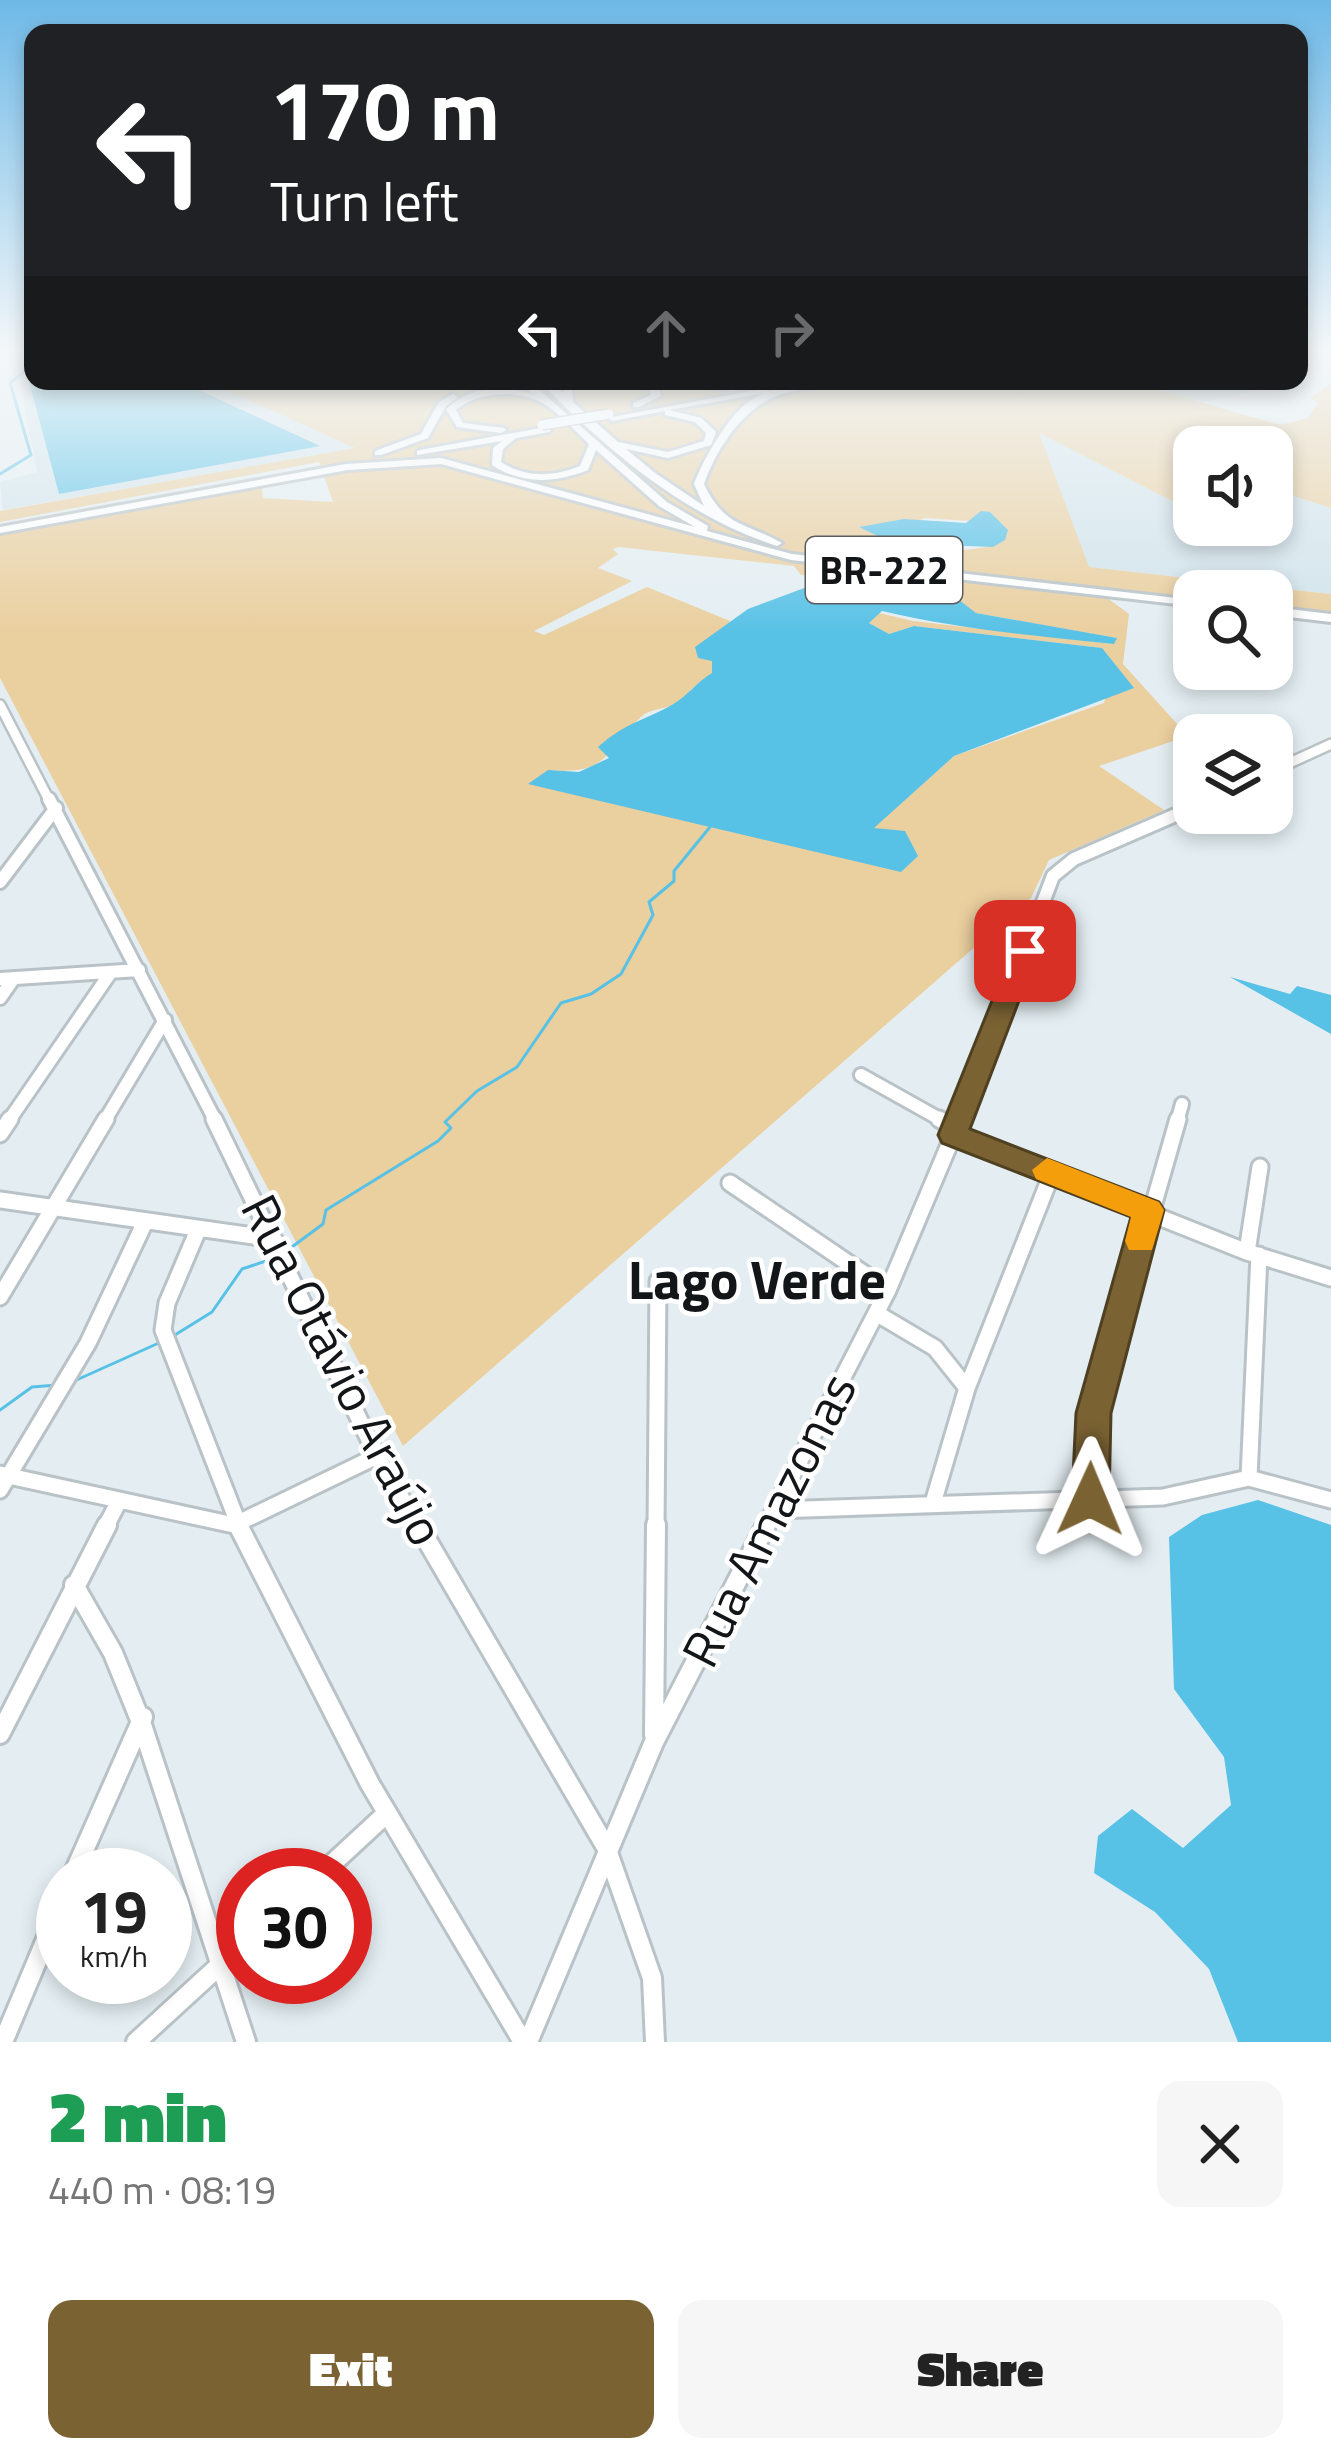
<!DOCTYPE html>
<meta charset="utf-8">
<style>
body{margin:0;font-family:"Titillium Web",sans-serif;background:#f6f6f6;color:#222;height:100vh;display:flex;flex-direction:column;font-size:45px;white-space:nowrap}
*{box-sizing:border-box;margin:0}
p{font-size:39px;color:#767676}
.icon{flex:none;width:66px;height:66px;fill:none;stroke:currentColor;stroke-width:2;stroke-linecap:round;stroke-linejoin:round}
.map{position:relative;height:2042px;overflow:hidden}
.details{display:flex;flex-direction:column;background:#fff;flex:1}
.details>*{flex:none}
.guide{position:absolute;left:24px;top:24px;width:1284px;height:366px;border-radius:24px;box-shadow:0 6px 18px #0003;background:#202124;color:#fff;overflow:hidden}
.tools{position:absolute;left:1173px;top:426px;display:grid;gap:24px}
.tools a{display:grid;place-items:center;width:120px;height:120px;border-radius:24px;background:#fff;box-shadow:0 6px 18px #0003;font-size:60px}
.speed{position:absolute;left:36px;top:1848px;display:flex;gap:24px;font-size:60px;font-weight:700;text-align:center}
.speed>*{display:grid;place-content:center;width:156px;height:156px;border-radius:50%;background:#fff;box-shadow:0 6px 18px #0003;line-height:1}
.speed small{font-size:30px;font-weight:400}
.speed .limit{border:18px solid #d22;background:#fff;color:#111}
.pin{position:absolute;display:grid;place-items:center;width:102px;height:102px;color:#fff;margin:-51px;border-radius:24px;box-shadow:0 6px 18px #0006}
.me{position:absolute;width:132px;margin:-66px;rotate:1deg;stroke-linejoin:round;filter:drop-shadow(0 0 9px #0008)}
.turn{display:flex;align-items:center;gap:42px;height:252px;padding:0 48px;font-size:54px}
.turn .icon{width:156px;height:156px;stroke-width:2.5}
.turn b{display:block;font-size:84px;line-height:102px}
.lanes{display:flex;align-items:center;height:114px;padding:0 48px;background:#0003;justify-content:center;gap:60px;direction:ltr}
.lanes .off{opacity:.35}
.round{display:grid;place-items:center;flex:none;width:126px;height:126px;border-radius:24px;background:#f6f6f6}
.summary{display:flex;align-items:center;justify-content:space-between;height:204px;padding:0 48px}
h1{font-size:72px;font-weight:800;line-height:90px;color:#1e9e55}
.action{display:flex;gap:24px;margin-top:auto;padding:24px 48px}
.action a{flex:1;height:138px;border-radius:24px;background:#7a6233;color:#fff;font-size:48px;font-weight:800;line-height:138px;text-align:center}
.action a+a{background:#f6f6f6;color:#222}
.map>svg:first-child{display:block}
.built{fill:#d2e4ec}
.green{fill:#eacf9f;fill-rule:evenodd}
.water{fill:#57c1e6}
.lines{fill:none;stroke-linecap:round;stroke-linejoin:round}
.stream{stroke:#57c1e6;stroke-width:3}
.minor-far3-casing{stroke:#b9c3c7;stroke-width:14}
.minor-far2-casing{stroke:#b9c3c7;stroke-width:18}
.minor-far1-casing{stroke:#b9c3c7;stroke-width:21}
.minor-casing{stroke:#b9c3c7;stroke-width:24}
.highway-casing{stroke:#b9c3c7;stroke-width:6}
.minor-far3{stroke:#fff;stroke-width:9}
.minor-far2{stroke:#fff;stroke-width:12}
.minor-far1{stroke:#fff;stroke-width:15}
.minor{stroke:#fff;stroke-width:18}
.highway{fill:#fff;fill-rule:evenodd}
.highway-bridge-casing{stroke:#b9c3c7;stroke-width:12;stroke-linecap:butt}
.highway-bridge{stroke:#fff;stroke-width:9}
.route{fill:#7a6233;stroke:#4f4021;stroke-width:3}
.slow{fill:#f59e0b}
.labels{text-anchor:middle;stroke-width:9;stroke-linejoin:round;paint-order:stroke}
.shield{fill:#fff;stroke:#5a5c5d;stroke-width:3}
.shield-label{font-size:39px;font-weight:bold;fill:#131618}
.near-street-label{font-size:51px;fill:#131618;stroke:#fff}
.district-label{font-size:54px;font-weight:bold;fill:#131618;stroke:#fff}
</style>
<div class="map">
<svg width="1331" height="2042" viewBox="0 0 1331 2042">
<rect width="100%" height="100%" fill="#e4eef2"/>
<path class="built" d="M33,370V381H206L357,448L3,510L0,482L37,472L19,378Z
M1127,381H1239L1258,391L1202,402Z
M1038,432L1180,505L1194,499V525H1272V489L1331,508V594L1089,567Z"/>
<path class="green" d="M206,381H1127L1280,425L1308,418L1318,403L1310,398L1331,384V508L1272,489V447H1194V499L1180,505L1039,433L1089,567L1331,594V622L1272,615V591H1194V607L1106,597L1129,614L1123,664L1188,736L1099,766L1164,810L1049,860L1031,898L403,1446L0,678V533L261,486L263,498L333,502L319,462L0,522V511L355,448ZM925,518L971,521L1005,540C973,558 907,548 873,538ZM618,547L794,566L801,575L897,581L976,613L1116,638L1114,644L913,621L875,612L869,623L889,634L914,626L1101,648L1113,667L1104,703L954,756L872,829L548,770C610,775 603,752 641,717C650,708 665,710 676,703C689,694 694,684 713,673L712,660L730,621L647,587L544,635L534,631L632,581L598,568L618,554L613,549Z"/>
<path class="water" d="M33,375V381H179L320,446L59,494L28,378Z
M981,511L990,512L1008,530L1005,540L993,547L892,543L859,527L904,519L966,523Z
M831,578L945,589L976,613L1117,638L1114,644C1036,636 958,629 882,611L869,623L889,634L914,626L1102,648L1134,688L954,756L874,828L905,831L918,856L901,872L528,784L548,770L579,772L609,758L598,747C629,720 645,721 675,703C688,695 697,682 712,673V661L698,658L695,647L748,609Z
M1230,977L1290,994L1297,986L1331,995V1034Z
M1258,1500L1331,1525V2042H1238L1209,1969L1155,1912L1094,1873L1098,1836L1132,1809L1183,1848L1231,1805L1224,1757L1174,1689L1169,1537L1202,1515Z"/>
<g class="lines">
<path class="stream" d="M0,474L31,455L10,383L33,365
M285,1252L323,1224L326,1210L438,1141L451,1128L445,1122L477,1091L517,1067L561,1003L591,994L621,974L653,915L649,902L674,881V871L710,827
M170,1338L212,1312L242,1269L272,1259
M72,1382L161,1342
M0,1410L32,1387L57,1385"/>
<defs>
<path id="minor-far3" d="M0,705L50,802
M1272,771L1331,744"/>
<path id="minor-far2" d="M49,799L216,1122
M0,882L56,808
M0,979L139,970
M0,998L14,978
M861,1075L945,1122
M8,1122L111,972
M104,1122L165,1020
M959,1122L1053,876L1074,859L1194,807
M1177,1122L1182,1104"/>
<path id="minor-far1" d="M214,1119L377,1456L419,1528
M939,1119L955,1128
M0,1134L10,1119
M953,1135L1247,1252L1331,1278
M730,1183L888,1290
M0,1200L274,1239
M198,1230L167,1303L163,1330L240,1528
M1247,1252L1260,1167
M0,1297L106,1119
M876,1313L935,1348L967,1388
M0,1474L234,1525L377,1456
M1249,1478L1259,1255
M0,1490L88,1343L145,1222
M1091,1499L1094,1413L1178,1119
M933,1503L967,1388L1052,1173
M776,1510L1163,1497L1249,1478L1331,1500
M105,1528L118,1503
M656,1528L658,1281
M765,1528L888,1290L960,1119"/>
<path id="minor" d="M238,1525L370,1784L523,2042
M418,1525L606,1847L652,1978L655,2042
M74,1585L113,1653L141,1722L246,2042
M0,1734L107,1525
M654,1735L656,1525
M73,1875L143,1717
M320,1875L386,1814
M3,2042L63,1899
M136,2042L243,1944
M528,2042L654,1742L766,1525"/>
<path id="highway" d="M519,381H529L667,502L708,526L707,531L792,554L1194,600V606L791,560L441,464L348,470L0,533V527L346,464L441,458L695,527L659,506L596,450L588,470C555,483 522,485 492,465L493,448L502,441L417,455V451L420,450L546,427L551,430L549,432L516,438L503,449L501,462C526,478 553,477 580,466L589,444C575,431 562,416 546,405C521,389 479,390 456,410L463,423L504,428L506,430L501,433L457,427L446,409C471,385 502,386 533,394Z
M539,381H549L563,393L569,381H579L572,390L573,402L618,442L668,452L704,441L706,433L695,422L665,415V411L612,421L607,418L768,388L770,390L765,393L669,410L701,418L716,432L711,445L668,458L626,449L655,473L704,506L694,484C703,460 727,418 747,403C770,386 804,381 832,381C817,387 800,389 785,393C745,404 717,447 704,484C725,528 745,522 782,543L777,546C684,516 607,450 539,381Z
M647,381H657L661,396L639,407H633V403L651,395Z
M671,381H698L738,388L733,391Z
M453,394L458,397L446,406L428,438L381,455H375V451L421,434L439,402Z
M873,555L931,561L937,564L931,567L869,560V556Z
M1272,607L1331,614V622L1272,615Z"/>
</defs>
<use href="#minor-far3" class="minor-far3-casing"/>
<use href="#minor-far2" class="minor-far2-casing"/>
<use href="#minor-far1" class="minor-far1-casing"/>
<use href="#minor" class="minor-casing"/>
<use href="#highway" class="highway-casing"/>
<use href="#minor-far3" class="minor-far3"/>
<use href="#minor-far2" class="minor-far2"/>
<use href="#minor-far1" class="minor-far1"/>
<use href="#minor" class="minor"/>
<use href="#highway" class="highway"/>
<defs>
<path id="highway-bridge" d="M542,425L609,414"/>
</defs>
<use href="#highway-bridge" class="highway-bridge-casing"/>
<use href="#highway-bridge" class="highway-bridge"/>
</g>
<linearGradient id="sky" x2="0" y2="1"><stop stop-color="#6eb9e7"/><stop offset="0.55" stop-color="#f3f7f9"/><stop offset="1" stop-color="#f3f7f9" stop-opacity="0"/></linearGradient>
<rect width="1331" height="635" fill="url(#sky)"/>
<path class="route" d="M1025,942L1038,951L970,1129L1159,1202L1164,1210L1111,1413L1109,1499L1103,1511L1090,1516L1078,1511L1072,1499L1076,1413L1131,1217L942,1143L938,1135L1012,951Z"/>
<path class="slow" d="M1047,1158L1159,1202L1164,1210L1152,1250H1129L1125,1241L1131,1217L1036,1179L1032,1170Z"/>
<g class="labels">
<rect class="shield" x="806" y="537" width="156" height="66" rx="9"/>
<g class="shield-label">
<text x="884" y="584">BR-222</text>
</g>
<g class="near-street-label">
<text transform="translate(343 1370) rotate(63)" y="18">Rua Otávio Araújo</text>
<text transform="translate(769 1520) rotate(-63)" y="18">Rua Amazonas</text>
</g>
<g class="district-label">
<text x="757" y="1299">Lago Verde</text>
</g>
</g>
</svg>
<div class="tools">
<a><svg class="icon" aria-label="sound" viewBox="0 0 24 24"><path d="M4 9h4l5-4v14l-5-4H4zM17 9q2 3 0 6"/></svg></a>
<a><svg class="icon" aria-label="search" viewBox="0 0 24 24"><circle cx="10" cy="10" r="6"/><path d="M15 15l6 6"/></svg></a>
<a><svg class="icon" aria-label="layers" viewBox="0 0 24 24"><path d="M12 4l9 5-9 5-9-5zM3 14l9 5 9-5"/></svg></a>
</div>
<div class="speed"><div>19<small>km/h</small></div><div class="limit">30</div></div>
<div class="pin" style="left:1025px;top:951px;background:#d93025"><svg class="icon" aria-label="arrive" viewBox="0 0 24 24"><path d="M6 21V4h12l-3 4 3 4H6"/></svg></div>
<svg class="me" style="left:1090px;top:1499px" viewBox="-20 -20 40 40"><path d="M0-17L14 15 0 8-14 15z" fill="#7a6233" stroke="#fff" stroke-width="4"/></svg>
<div class="guide">
<div class="turn"><svg class="icon" aria-label="left" viewBox="0 0 24 24"><path d="M17 20v-9H6M10 6l-5 5 5 5"/></svg><div><b>170 m</b>Turn left</div></div>
<div class="lanes"><svg class="icon" aria-label="left" viewBox="0 0 24 24"><path d="M17 20v-9H6M10 6l-5 5 5 5"/></svg><svg class="icon off" aria-label="ahead" viewBox="0 0 24 24"><path d="M12 20V5M6 11l6-6 6 6"/></svg><svg class="icon off" aria-label="right" viewBox="0 0 24 24"><path d="M7 20v-9h11M14 6l5 5-5 5"/></svg></div>
</div>
</div>
<section class="details">
<div class="summary"><div><h1>2 min</h1><p>440 m · 08:19</p></div><a class="round"><svg class="icon" aria-label="close" viewBox="0 0 24 24"><path d="M6 6l12 12M18 6L6 18"/></svg></a></div>
<div class="action"><a>Exit</a><a>Share</a></div>
</section>
